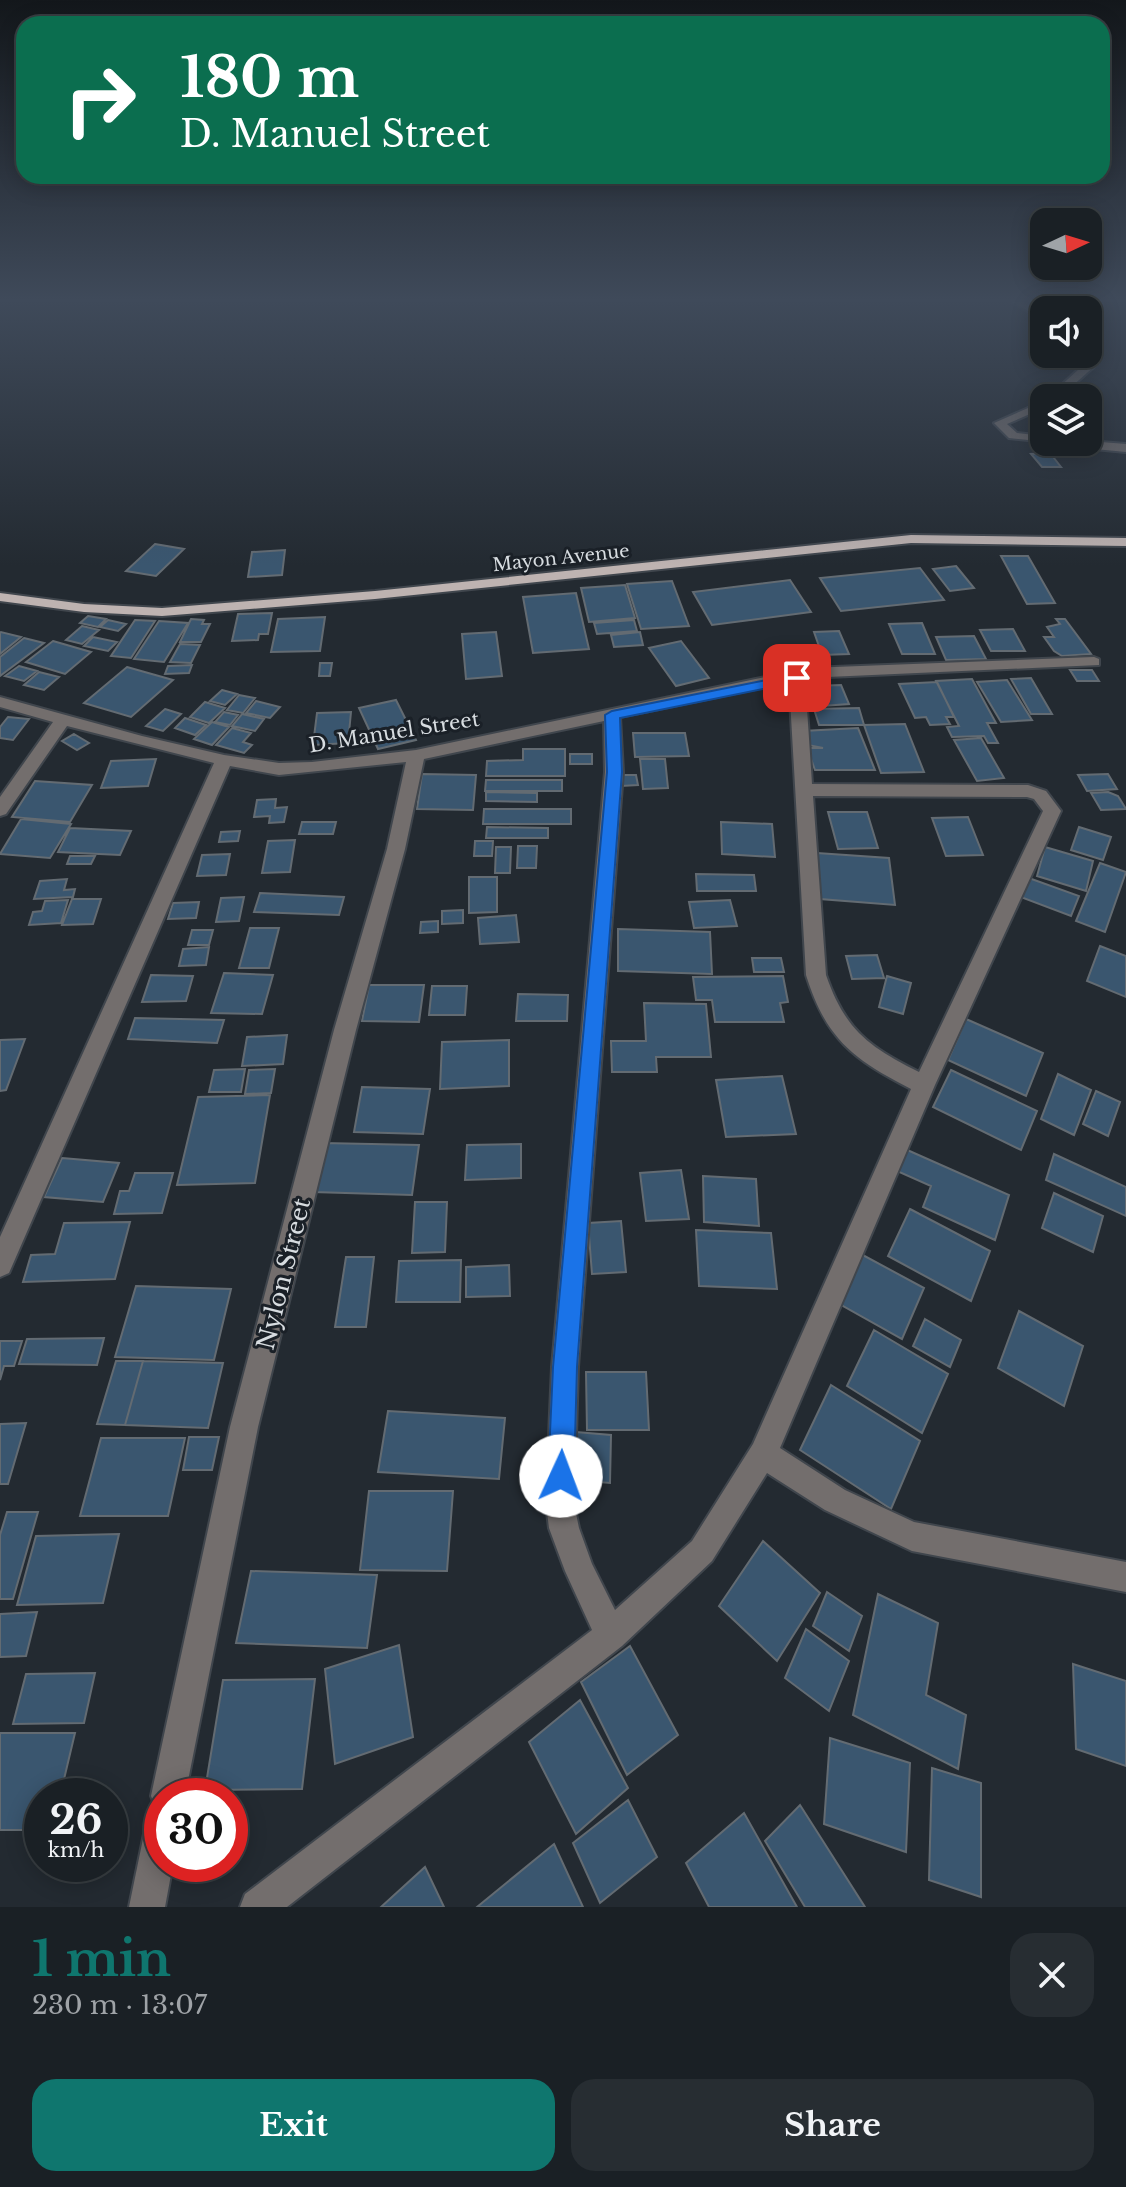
<!DOCTYPE html>
<meta charset="utf-8">
<style>
body{margin:0;font-family:"Libre Baskerville",serif;background:#272d32;color:#f1f3f6;height:100vh;display:flex;flex-direction:column;font-size:30px;white-space:nowrap}
*{box-sizing:border-box;margin:0}
p{font-size:26px;color:#9fa3a7}
.icon{flex:none;width:44px;height:44px;fill:none;stroke:currentColor;stroke-width:2;stroke-linecap:round;stroke-linejoin:round}
.map{position:relative;height:1907px;overflow:hidden}
.details{display:flex;flex-direction:column;background:#1a2025;flex:1}
.details>*{flex:none}
.guide{position:absolute;left:16px;top:16px;width:1094px;height:168px;border-radius:24px;box-shadow:0 4px 20px #0003,0 0 0 2px #383e42;background:#0b6e4f;color:#fff;overflow:hidden}
.needle{width:52px;rotate:86deg}
.buttons{position:absolute;left:1030px;top:208px;display:grid;gap:16px}
.buttons a{display:grid;place-items:center;width:72px;height:72px;border-radius:16px;background:#1a2025;box-shadow:0 4px 20px #0003,0 0 0 2px #383e42;font-size:40px}
.speed{position:absolute;left:24px;top:1778px;display:flex;gap:16px;font-size:40px;font-weight:700;text-align:center}
.speed>*{display:grid;place-content:center;width:104px;height:104px;border-radius:50%;background:#1a2025;box-shadow:0 4px 20px #0003,0 0 0 2px #383e42;line-height:1}
.speed small{font-size:20px;font-weight:400}
.speed .limit{border:12px solid #d22;background:#fff;color:#111}
.pin{position:absolute;display:grid;place-items:center;width:68px;height:68px;color:#fff;margin:-34px;border-radius:16px;box-shadow:0 4px 12px #0006}
.me{position:absolute;width:88px;margin:-44px;rotate:2deg;stroke-linejoin:round;filter:drop-shadow(0 0 6px #0008)}
.turn{display:flex;align-items:center;gap:28px;height:168px;padding:0 32px;font-size:36px}
.turn .icon{width:104px;height:104px;stroke-width:2.5}
.turn b{display:block;font-size:56px;line-height:68px}
.round{display:grid;place-items:center;flex:none;width:84px;height:84px;border-radius:24px;background:#272d32}
.overview{display:flex;align-items:center;justify-content:space-between;height:136px;padding:0 32px}
h1{font-size:48px;font-weight:700;line-height:60px;color:#0f766e}
.button{display:flex;gap:16px;margin-top:auto;padding:16px 32px}
.button a{flex:1;height:92px;border-radius:24px;background:#0f766e;color:#fff;font-size:32px;font-weight:700;line-height:92px;text-align:center}
.button a+a{background:#272d32;color:#f1f3f6}
.map>svg:first-child{display:block}
.building{fill:#3a566f;stroke:#636b72;stroke-width:2}
.lines{fill:none;stroke-linecap:round;stroke-linejoin:round}
.minor-casing{stroke:#40464d;stroke-width:4}
.major-casing{stroke:#40464d;stroke-width:4}
.minor{fill:#736e6d;fill-rule:evenodd}
.major{fill:#beb3b1;fill-rule:evenodd}
.route{fill:#1a73e8;stroke:#114b97;stroke-width:2}
.labels{text-anchor:middle;stroke-width:6;stroke-linejoin:round;paint-order:stroke}
.far-street-label{font-size:18px;fill:#d7dce0;stroke:#1a2027}
.street-label{font-size:20px;fill:#d7dce0;stroke:#1a2027}
.near-street-label{font-size:24px;fill:#d7dce0;stroke:#1a2027}
</style>
<div class="map">
<svg width="1126" height="1907" viewBox="0 0 1126 1907">
<rect width="100%" height="100%" fill="#232a31"/>
<path class="building" d="M1050,453L1061,467H1042L1031,454Z
M155,544L184,549L156,576L126,571Z
M285,550L282,575L248,577L252,552Z
M1001,556H1028L1055,603L1027,604Z
M956,566L974,588L950,591L933,569Z
M920,568L944,600L841,611L820,578Z
M790,580L811,612L712,625L693,592Z
M672,581L689,626L641,629L627,584Z
M625,585L635,618L589,622L581,588Z
M576,593L589,649L533,653L523,597Z
M272,613L268,634H259L258,640L232,641L238,614Z
M88,616L106,619L98,627L80,623Z
M325,617L320,651L271,652L278,619Z
M191,619L204,620L202,624H210L201,642H180Z
M1056,619H1065L1091,654L1062,656L1054,651L1044,637H1054L1047,627L1060,624Z
M108,620L126,624L118,631L100,627Z
M135,620L155,621L131,658L111,656Z
M634,620L637,631L597,634L594,623Z
M159,621L188,623L164,662L134,659Z
M922,623L935,654H902L889,624Z
M82,626L99,630L82,644L66,640Z
M1013,629L1025,651H991L980,630Z
M839,631L849,654L822,655L814,632Z
M496,632L502,676L466,679L462,634Z
M640,632L643,645L614,647L611,635Z
M0,633L1,632L21,637L0,654Z
M974,636L986,659L946,660L936,637Z
M93,637L117,642L108,651L84,646Z
M24,638L44,643L0,676V657Z
M53,641L91,652L65,674L26,662Z
M681,641L709,678L676,686L649,648Z
M180,644L200,645L191,663L170,662Z
M320,663H332L330,676H319Z
M192,665L189,673L165,674L168,666Z
M19,666L37,671L24,681L5,676Z
M127,667L173,680L131,717L84,703Z
M1070,670H1092L1099,681H1077Z
M39,672L59,677L44,690L24,685Z
M1031,678L1052,714H1031L1011,679Z
M972,679L996,723H987L998,743H988L984,736L952,737L947,727L959,726L936,681Z
M1007,680L1032,720L1001,722L977,682Z
M937,682L954,717H946L950,724L930,725L926,717L915,718L899,684Z
M841,685L849,704L822,706L814,686Z
M222,690L237,694L225,705L210,701Z
M239,695L255,698L243,713L227,710Z
M396,700L416,740L378,749L359,708Z
M256,701L280,707L270,718L246,713Z
M205,702L225,708L209,723L190,717Z
M859,708L864,725H819L814,709Z
M165,709L181,714L163,731L146,726Z
M224,712L238,715L230,725L215,722Z
M351,712L348,743L313,745L317,713Z
M242,714L264,719L255,731L232,726Z
M8,717L29,719L13,740L0,738V727Z
M185,718L206,725L195,735L175,728Z
M212,722L229,727L212,745L194,739Z
M905,724L924,772L881,773L864,725Z
M232,728L251,733L243,742L252,745L244,753L216,745Z
M858,728L875,770H815L807,748H823L808,745L803,731Z
M633,733H685L689,756L635,757Z
M74,734L89,743L77,750L62,741Z
M981,738L1004,778L977,781L954,740Z
M523,749H565V776H486L487,761L523,760Z
M570,754H592V764H570Z
M156,759L148,786L101,788L111,761Z
M640,759H665L668,788L643,789Z
M422,774L476,775L473,810L417,809Z
M1108,774L1117,789L1087,791L1078,775Z
M620,775H636L638,785L621,786Z
M486,780H562V791H485Z
M35,781L92,785L70,822L12,817Z
M486,792L537,793V802L486,801Z
M1108,792L1118,796L1126,809L1101,810L1091,793Z
M276,799L275,808L287,807L284,822L269,823L270,816L254,817L257,800Z
M484,809H571V824H483Z
M828,812H867L878,848L838,849Z
M968,817L983,855L946,856L932,818Z
M21,819L71,824L50,858L0,854Z
M302,822H336L333,834H299Z
M721,822L772,824L775,857L722,854Z
M487,827L548,828V838H486Z
M1079,827L1111,837L1103,860L1071,850Z
M70,828L131,831L120,855L58,852Z
M240,831L238,841L219,842L221,832Z
M295,840L290,872L262,873L268,841Z
M475,841H493L492,856H474Z
M518,846H537L536,868H517Z
M496,847H511L510,873H495Z
M1045,847L1093,861L1086,891L1037,876Z
M817,853L889,858L895,905L820,899Z
M230,854L226,875L197,876L202,855Z
M70,856H95L91,864H67Z
M1100,863L1126,872L1105,932L1076,921Z
M696,874L754,875L756,891H697Z
M469,877H497V912L469,913Z
M1026,877L1079,896L1071,916L1018,896Z
M67,879L64,890L75,889L73,897L34,899L40,881Z
M260,893L344,897L339,915L254,912Z
M244,897L239,921L216,922L221,898Z
M72,899H101L93,924L62,925Z
M68,900L61,923L29,925L33,912L42,911L45,901Z
M730,900L737,926L694,928L689,902Z
M199,902L196,918L168,919L173,903Z
M463,910V923L442,924V911Z
M516,915L519,942L480,944L478,918Z
M438,921V932L420,933L421,922Z
M250,928H279L269,968H239Z
M618,929L710,932L712,974L618,971Z
M192,930H213L209,945H188Z
M1100,946L1126,956V997L1087,981Z
M209,947L206,965L179,966L183,949Z
M877,955L884,978L852,979L846,956Z
M752,958H781L784,972H754Z
M224,973L273,975L262,1014L211,1013Z
M151,975L193,976L186,1001L142,1002Z
M783,976L788,1002L780,1003L784,1022H715L712,1000H696L693,977Z
M887,976L911,983L903,1014L879,1007Z
M369,985H424L419,1022L362,1021Z
M432,986H467L465,1015H429Z
M518,994L568,995L567,1021H516Z
M644,1003L706,1004L711,1057H656L657,1072H612L611,1041H646Z
M135,1018L224,1020L217,1043L128,1039Z
M966,1019L1043,1053L1026,1096L948,1060Z
M287,1035L283,1064L242,1066L247,1037Z
M25,1039L6,1090L0,1091V1040Z
M509,1040V1086L440,1089L442,1042Z
M245,1069L241,1092H209L214,1070Z
M275,1069L271,1093L245,1094L249,1070Z
M951,1070L1037,1111L1021,1150L933,1107Z
M1058,1074L1091,1090L1074,1135L1041,1119Z
M782,1076L796,1134L726,1137L716,1080Z
M362,1087L430,1089L423,1134L354,1132Z
M1096,1091L1120,1102L1108,1136L1083,1124Z
M270,1095L255,1183L177,1185L198,1097Z
M323,1143L419,1145L412,1195L313,1192Z
M521,1144V1178L465,1180L467,1145Z
M905,1149L1009,1195L995,1240L923,1207L931,1186L897,1171Z
M1054,1154L1126,1187V1216L1046,1180Z
M62,1158L119,1163L103,1202L44,1197Z
M681,1170L689,1219L646,1221L640,1173Z
M135,1173H173L162,1213L114,1214L120,1191H129Z
M703,1176L756,1179L759,1226L704,1222Z
M1054,1193L1103,1216L1093,1252L1042,1228Z
M415,1202H447L445,1252L412,1253Z
M910,1209L990,1251L971,1301L888,1256Z
M621,1221L626,1272L592,1274L588,1223Z
M130,1222L115,1279L23,1282L31,1255L55,1254L64,1223Z
M696,1230L771,1233L777,1289L699,1286Z
M859,1253L924,1288L902,1339L836,1302Z
M346,1257H374L366,1327H335Z
M461,1260L460,1302H396L399,1261Z
M509,1265L510,1296L466,1297V1267Z
M136,1286L231,1289L214,1360L115,1357Z
M1019,1311L1083,1346L1064,1406L998,1368Z
M925,1319L961,1340L950,1367L913,1346Z
M874,1330L948,1374L922,1433L847,1386Z
M104,1338L97,1365L19,1364L27,1339Z
M0,1341H22L14,1366H4L0,1380Z
M116,1361H143L125,1425L97,1424Z
M143,1361L223,1363L208,1428L125,1425Z
M586,1372H646L649,1430H587Z
M831,1385L920,1441L891,1509L800,1450Z
M388,1411L505,1418L499,1479L378,1472Z
M26,1423L8,1484H0V1424Z
M576,1432L611,1435L610,1483L574,1480Z
M189,1437H219L212,1470H183Z
M101,1438H185L168,1516H80Z
M369,1491H453L447,1571L360,1570Z
M7,1512H38L13,1599H0V1535Z
M119,1534L103,1603L17,1605L36,1536Z
M763,1541L820,1593L777,1661L719,1606Z
M251,1571L377,1575L367,1648L236,1643Z
M827,1592L862,1616L849,1651L813,1626Z
M878,1594L938,1623L926,1695L966,1715L958,1769L853,1715Z
M37,1612L26,1656L0,1657V1614Z
M806,1629L849,1661L829,1711L785,1678Z
M399,1645L413,1737L335,1764L325,1669Z
M630,1646L678,1735L627,1775L581,1682Z
M1073,1664L1126,1681V1766L1076,1749Z
M95,1673L84,1723L13,1724L26,1674Z
M315,1679L302,1789L205,1790L223,1680Z
M580,1700L628,1788L576,1834L529,1742Z
M0,1733H75L60,1796H42V1830H0Z
M830,1738L910,1763L906,1852L824,1824Z
M932,1768L981,1783V1897L929,1880Z
M628,1800L657,1857L600,1903L573,1843Z
M800,1805L865,1907H805L765,1841Z
M744,1813L797,1907H709L686,1863Z
M554,1844L583,1907H477Z
M425,1867L444,1907H381Z"/>
<g class="lines">
<defs>
<path id="minor" d="M1007,299H1019L1044,313V320Z
M1088,341L1098,350V363L1059,398H1047L1089,360Z
M1044,401V408L1007,424L1017,433L1044,436V442H1048L1009,438L994,423Z
M1088,441L1126,444V452L1063,446L1057,442Z
M1094,657L1099,659V665L805,678L812,784L1028,785L1046,791L1061,811L935,1085L780,1448L845,1490L914,1522L1126,1562V1592L912,1551L825,1510L767,1473L712,1561L622,1646L287,1907H240L245,1894L592,1630L565,1571L549,1528L546,1504L552,1367L605,772L604,721L424,759L405,849L356,1030L258,1427L185,1796H162V1810L156,1808L151,1796L230,1427L334,1030L387,849L406,762L279,775L230,766L9,1273L0,1277V1237L214,763L67,726L6,814L0,816V797L53,722L0,707V697L142,736L224,755L279,763L312,762L416,750L808,668ZM789,682L806,975C826,1039 853,1059 911,1089L753,1444L692,1541L615,1610L592,1564L579,1528L574,1504L578,1367L623,772L620,717ZM813,796L1027,797L1034,799L1043,811L919,1072C869,1047 845,1030 826,975Z
M162,1812V1864H173L165,1907H129L145,1829L150,1817Z"/>
<path id="major" d="M911,535L1126,538V546L911,543L375,599L162,616L84,612L0,601V593L84,604L162,608L375,591Z"/>
</defs>
<use href="#minor" class="minor-casing"/>
<use href="#major" class="major-casing"/>
<use href="#minor" class="minor"/>
<use href="#major" class="major"/>
</g>
<linearGradient id="sky" x2="0" y2="1"><stop stop-color="#13171b"/><stop offset="0.53" stop-color="#3f4a5a"/><stop offset="1" stop-color="#3f4a5a" stop-opacity="0"/></linearGradient>
<rect width="1126" height="566" fill="url(#sky)"/>
<path class="route" d="M797,674L802,675V681L620,718L622,772L577,1367L574,1476L570,1486L561,1489L552,1486L548,1476L553,1367L607,772L605,715L612,711Z"/>
<g class="labels">
<g class="far-street-label">
<text transform="translate(561 558) rotate(-6)" y="6">Mayon Avenue</text>
</g>
<g class="street-label">
<text transform="translate(394 732) rotate(-9)" y="7">D. Manuel Street</text>
</g>
<g class="near-street-label">
<text transform="translate(284 1274) rotate(-76)" y="8">Nylon Street</text>
</g>
</g>
</svg>
<div class="buttons">
<a><svg class="needle" viewBox="-14 -14 28 28"><path d="M0-13l5 13h-10z" fill="#e53935"/><path d="M0 13l5-13h-10z" fill="#9fa3a7"/></svg></a>
<a><svg class="icon" aria-label="sound" viewBox="0 0 24 24"><path d="M4 9h4l5-4v14l-5-4H4zM17 9q2 3 0 6"/></svg></a>
<a><svg class="icon" aria-label="layers" viewBox="0 0 24 24"><path d="M12 4l9 5-9 5-9-5zM3 14l9 5 9-5"/></svg></a>
</div>
<div class="speed"><div>26<small>km/h</small></div><div class="limit">30</div></div>
<div class="pin" style="left:797px;top:678px;background:#d93025"><svg class="icon" aria-label="arrive" viewBox="0 0 24 24"><path d="M6 21V4h12l-3 4 3 4H6"/></svg></div>
<svg class="me" style="left:561px;top:1476px" viewBox="-20 -20 40 40"><circle r="19" fill="#fff"/><path d="M0-13L10 11 0 6-10 11z" fill="#1a73e8"/></svg>
<div class="guide">
<div class="turn"><svg class="icon" aria-label="right" viewBox="0 0 24 24"><path d="M7 20v-9h11M14 6l5 5-5 5"/></svg><div><b>180 m</b>D. Manuel Street</div></div>
</div>
</div>
<section class="details">
<div class="overview"><div><h1>1 min</h1><p>230 m · 13:07</p></div><a class="round"><svg class="icon" aria-label="close" viewBox="0 0 24 24"><path d="M6 6l12 12M18 6L6 18"/></svg></a></div>
<div class="button"><a>Exit</a><a>Share</a></div>
</section>
